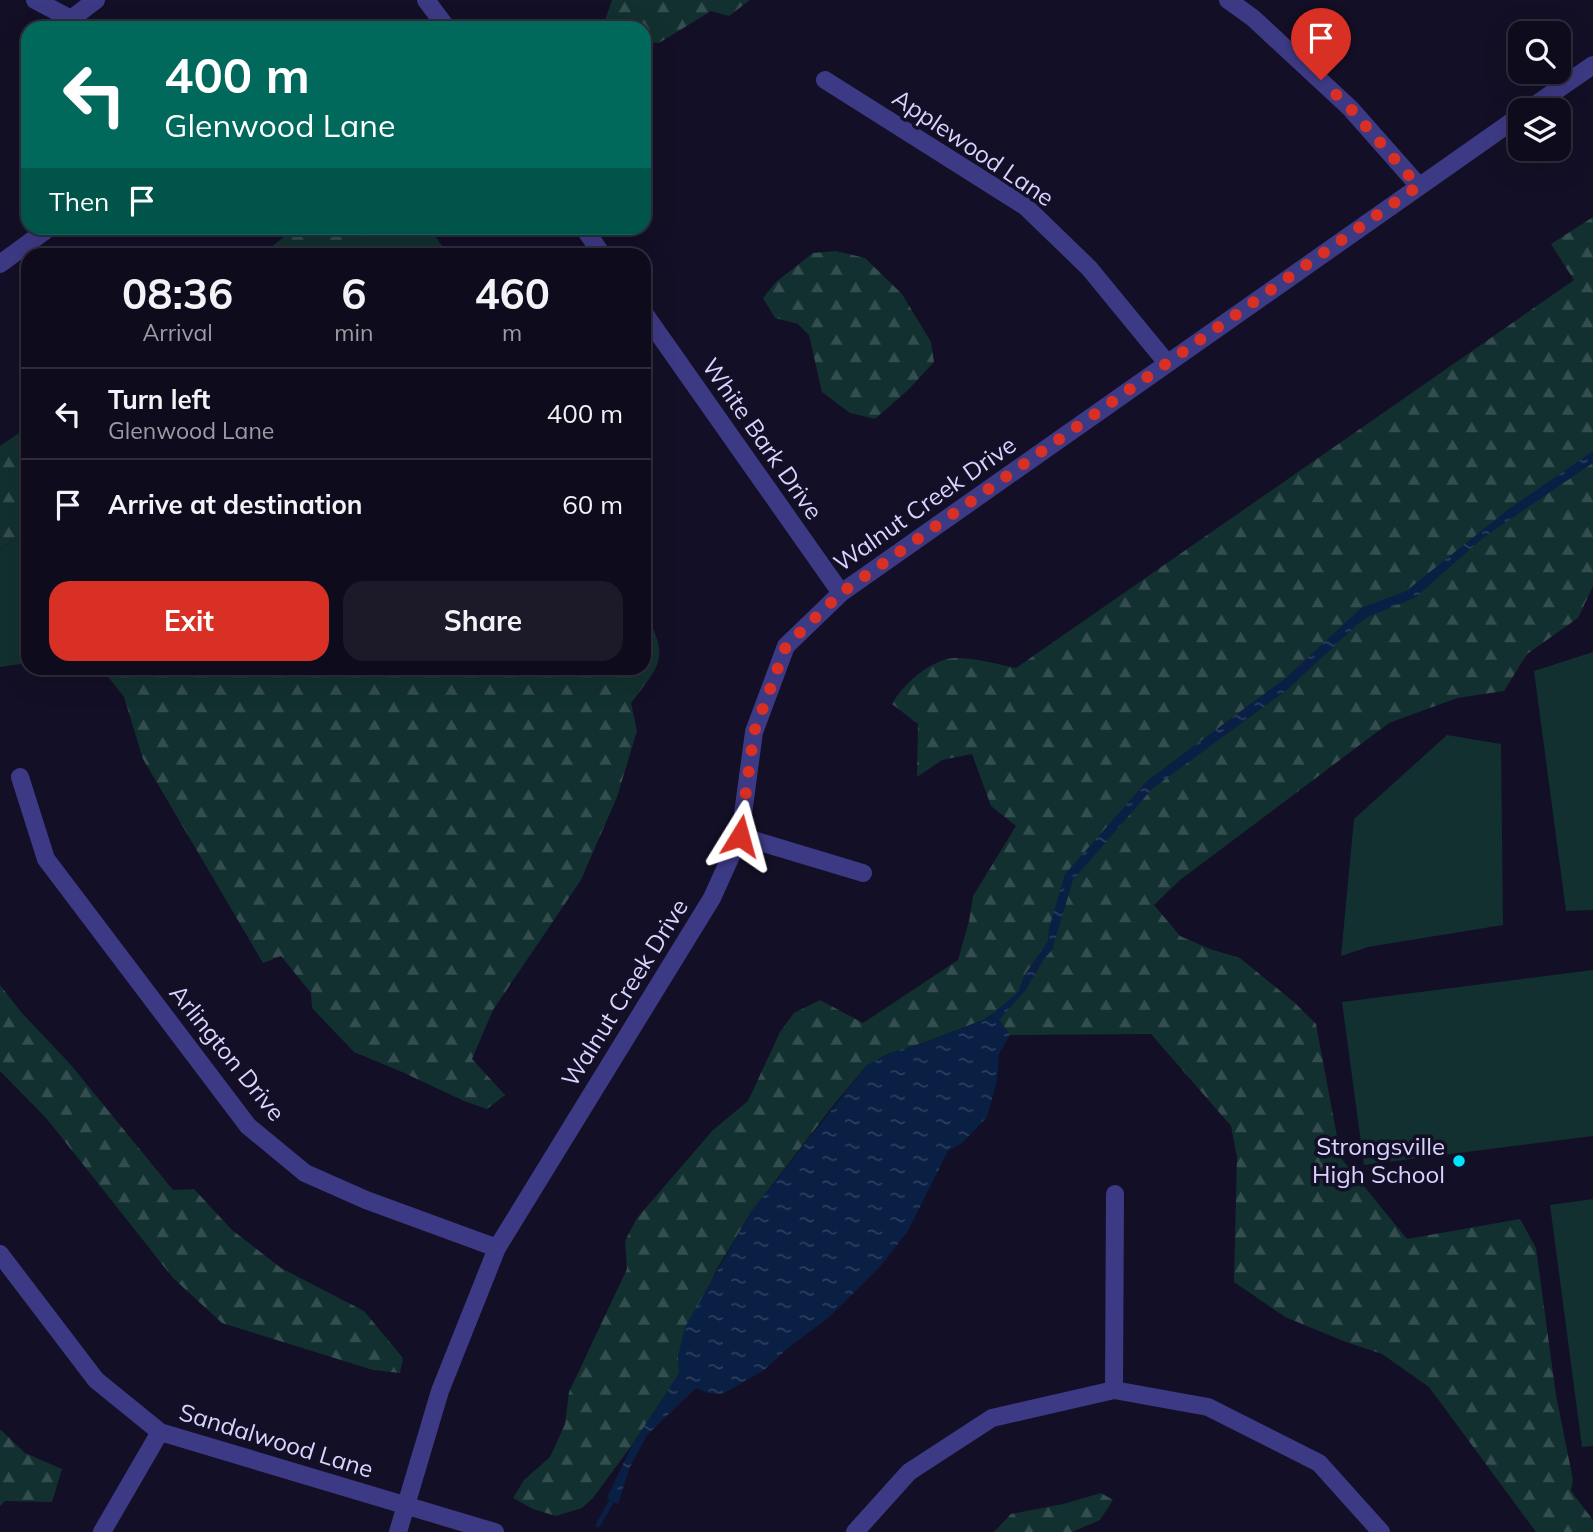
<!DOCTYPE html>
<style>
body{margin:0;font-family:Mulish,sans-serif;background:#1c1929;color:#f1f3f6;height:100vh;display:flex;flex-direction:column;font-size:26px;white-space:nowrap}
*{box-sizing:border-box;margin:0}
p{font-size:23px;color:#9b9ba3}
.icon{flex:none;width:38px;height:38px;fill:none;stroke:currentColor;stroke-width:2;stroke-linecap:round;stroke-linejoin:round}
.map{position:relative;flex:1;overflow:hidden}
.details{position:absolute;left:21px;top:248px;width:630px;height:427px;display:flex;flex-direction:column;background:#0e0b1c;border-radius:21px;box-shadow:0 7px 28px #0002,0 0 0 2px #2e2b3b}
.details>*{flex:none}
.banner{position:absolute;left:21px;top:21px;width:630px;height:214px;border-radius:21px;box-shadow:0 7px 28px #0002,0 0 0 2px #2e2b3b;background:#00695c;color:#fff;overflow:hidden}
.buttons{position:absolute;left:1508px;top:21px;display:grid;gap:14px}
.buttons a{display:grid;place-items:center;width:63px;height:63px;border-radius:14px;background:#0e0b1c;box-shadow:0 7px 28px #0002,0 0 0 2px #2e2b3b;font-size:35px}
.pin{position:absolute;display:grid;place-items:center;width:60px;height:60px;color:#fff;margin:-72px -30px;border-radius:50% 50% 50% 0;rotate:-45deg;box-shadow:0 0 7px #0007}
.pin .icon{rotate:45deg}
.me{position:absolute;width:77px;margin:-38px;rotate:8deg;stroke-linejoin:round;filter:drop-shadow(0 0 5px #0008)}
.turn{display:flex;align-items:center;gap:24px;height:147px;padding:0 28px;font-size:32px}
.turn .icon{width:91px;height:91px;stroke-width:2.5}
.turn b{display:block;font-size:49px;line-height:60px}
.then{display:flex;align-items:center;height:66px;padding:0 28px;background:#0003;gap:14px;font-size:26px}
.eta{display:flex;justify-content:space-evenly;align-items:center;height:119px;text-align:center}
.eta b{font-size:42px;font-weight:700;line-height:49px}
.cta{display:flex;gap:14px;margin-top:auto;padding:14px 28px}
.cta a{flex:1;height:80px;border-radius:21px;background:#d93025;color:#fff;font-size:28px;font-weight:700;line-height:80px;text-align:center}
.cta a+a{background:#1c1929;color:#f1f3f6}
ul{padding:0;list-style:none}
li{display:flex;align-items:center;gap:21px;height:91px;padding:0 28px;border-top:2px solid #2e2b3b}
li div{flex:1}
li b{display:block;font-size:26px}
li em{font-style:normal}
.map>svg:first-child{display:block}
.forest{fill:url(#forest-firs)}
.green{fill:#12302f}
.water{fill:url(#water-ripples)}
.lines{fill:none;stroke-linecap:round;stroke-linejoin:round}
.stream{stroke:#0a1f44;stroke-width:5}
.street{stroke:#3d3a85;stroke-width:18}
.route{stroke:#d93025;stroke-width:12;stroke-dasharray:0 21.6}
.poi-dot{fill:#00e5ff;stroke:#130f26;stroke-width:2.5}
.labels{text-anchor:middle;stroke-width:7;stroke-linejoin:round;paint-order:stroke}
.street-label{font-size:24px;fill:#d9d4ff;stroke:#130f26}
.poi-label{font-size:24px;fill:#d9d4ff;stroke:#130f26;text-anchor:end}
</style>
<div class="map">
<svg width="1593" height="1532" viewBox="0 0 1593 1532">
<defs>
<pattern id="forest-firs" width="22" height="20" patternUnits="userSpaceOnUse" patternTransform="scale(1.75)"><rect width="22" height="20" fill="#12302f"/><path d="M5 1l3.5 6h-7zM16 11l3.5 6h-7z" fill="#344d4e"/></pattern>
<pattern id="water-ripples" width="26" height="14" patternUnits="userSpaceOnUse" patternTransform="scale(1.75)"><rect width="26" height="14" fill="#0a1f44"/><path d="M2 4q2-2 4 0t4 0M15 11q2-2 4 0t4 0" fill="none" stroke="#2d3f60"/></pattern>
</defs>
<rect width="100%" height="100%" fill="#130f26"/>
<path class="forest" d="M612,0H750L729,16L711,11L659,43L644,42V28H605L603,26Z
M1593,217V586L1578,618L1527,654L1504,691L1457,698L1389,723L1180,880L1154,905L1180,936L1210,949L1240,958L1295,1003L1316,1024L1341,1158L1407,1239L1520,1219L1536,1248L1556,1395L1573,1480L1571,1491L1593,1520V1532H1536L1429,1387L1382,1354L1346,1342L1285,1317L1234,1282L1237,1157L1231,1126L1151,1034L1010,1035L994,1013L983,1020L923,1043L890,1053L866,1066L832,1107L751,1212L717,1269L678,1356L680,1373L632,1445L593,1498L582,1508L556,1516L533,1509L513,1498L524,1480L550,1457L565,1424L569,1392L627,1269L625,1241L637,1218L713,1130L748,1101L780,1032L794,1013L820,1000L863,1023L958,960L969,921L973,896L1016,826L991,806L972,754L942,760L917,777L918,724L892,704C903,684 932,658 956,658C975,658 997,664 1016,668L1574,280L1551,244Z
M295,228H375L337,255H261Z
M836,251L865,258L902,294L931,342L934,362L908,390L875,419L850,413L822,392L809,335L798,324L775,318L763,298L776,282L813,253Z
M28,427V529L0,550V446Z
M644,610C670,659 661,663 631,703L637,731L617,797L581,880L493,1010L472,1059L505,1095L487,1109L464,1101L402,1072L354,1052L312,1008L311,993L281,956L263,963L143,759L124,697L102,669L644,668Z
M0,985L21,1012L71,1065L173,1190L194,1189L232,1230L281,1268L364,1311L403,1358L400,1373L373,1370L222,1323L173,1278L47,1119L0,1071Z
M0,1429L25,1453L62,1469L52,1502L5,1501L0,1506Z
M1101,1493L1113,1500L1100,1520L1072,1532H994L1011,1514L1063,1504Z"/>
<path class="green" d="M375,228H429L449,255H337Z
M28,529V663L0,667V550Z
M1593,652V910L1566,911L1534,671Z
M1447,735L1501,744L1503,925L1368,947L1341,956L1354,819Z
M1593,970V1136L1364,1165L1342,1002Z
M1593,1199V1446L1582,1447L1550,1205Z"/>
<path class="water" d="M1593,451V463L1484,537L1416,597L1368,617L1359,623L1288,689L1152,789L1073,880L1052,950L1044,959L1025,991L999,1020L1010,1035L999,1054L997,1080L987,1117L962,1143L948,1151L908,1231L878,1269L828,1318L788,1348L764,1370L723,1394L708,1393L696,1388L647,1435L630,1467L618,1504L607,1498L632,1445L679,1373L678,1356L685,1327L751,1212L866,1066L890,1053L923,1043L983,1020L994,1013L1018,992L1024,976L1048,941L1049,928L1065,874L1148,780L1287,677L1361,608L1406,591L1510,508Z"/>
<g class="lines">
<path class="stream" d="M598,1525L615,1495"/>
<path class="street" d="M35,0L71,19L78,28
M426,0L447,28
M1228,0L1253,18L1350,108L1418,185
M71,19L96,0
M825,80L1026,207L1089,268L1167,363
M1528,110L1593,65
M584,228L603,256
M0,264L49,228
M644,313L841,593
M20,777L46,859L248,1126L305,1173L366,1200L497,1248
M740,836L863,873
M0,1254L96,1380L160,1432L495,1532
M1114,1390L1115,1194
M102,1532L160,1432
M398,1532L440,1391L497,1248L712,898L740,836L754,732L786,646L841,593L1521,115
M855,1532L909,1472L992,1418L1114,1390L1208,1407L1319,1463L1381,1532"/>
</g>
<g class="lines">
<path class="route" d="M740,836L754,732L786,646L841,593L1418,186L1350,108L1321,80"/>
</g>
<circle class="poi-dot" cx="1459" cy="1161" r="7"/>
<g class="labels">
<g class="street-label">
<text transform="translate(973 148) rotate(34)" y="8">Applewood Lane</text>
<text transform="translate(762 439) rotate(55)" y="8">White Bark Drive</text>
<text transform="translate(925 504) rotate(-35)" y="8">Walnut Creek Drive</text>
<text transform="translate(625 993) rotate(-58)" y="8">Walnut Creek Drive</text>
<text transform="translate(227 1053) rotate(51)" y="8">Arlington Drive</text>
<text transform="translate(276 1441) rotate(17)" y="8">Sandalwood Lane</text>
</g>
<g class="poi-label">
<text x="1445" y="1155">Strongsville<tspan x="1445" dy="28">High School</tspan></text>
</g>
</g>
</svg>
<div class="buttons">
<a><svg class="icon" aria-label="search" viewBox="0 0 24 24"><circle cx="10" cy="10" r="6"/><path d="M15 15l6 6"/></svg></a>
<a><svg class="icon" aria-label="layers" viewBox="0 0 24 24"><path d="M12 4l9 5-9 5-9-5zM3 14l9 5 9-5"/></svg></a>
</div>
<div class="pin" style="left:1321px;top:80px;background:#d93025"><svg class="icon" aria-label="arrive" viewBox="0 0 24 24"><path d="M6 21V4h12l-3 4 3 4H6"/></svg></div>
<svg class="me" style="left:740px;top:836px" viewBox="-20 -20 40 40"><path d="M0-17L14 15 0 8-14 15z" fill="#d93025" stroke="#fff" stroke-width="4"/></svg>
<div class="banner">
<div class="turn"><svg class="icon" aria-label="left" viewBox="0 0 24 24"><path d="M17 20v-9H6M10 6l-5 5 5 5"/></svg><div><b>400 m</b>Glenwood Lane</div></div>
<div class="then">Then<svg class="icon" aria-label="arrive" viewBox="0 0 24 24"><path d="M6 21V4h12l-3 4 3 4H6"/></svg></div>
</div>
<section class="details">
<div class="eta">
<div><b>08:36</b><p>Arrival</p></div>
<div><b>6</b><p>min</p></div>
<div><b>460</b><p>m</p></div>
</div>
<ul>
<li><svg class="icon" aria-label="left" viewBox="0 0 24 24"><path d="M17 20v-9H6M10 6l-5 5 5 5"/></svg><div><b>Turn left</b><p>Glenwood Lane</p></div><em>400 m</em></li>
<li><svg class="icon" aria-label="arrive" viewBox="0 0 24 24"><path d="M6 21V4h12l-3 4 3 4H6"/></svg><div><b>Arrive at destination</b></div><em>60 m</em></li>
</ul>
<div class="cta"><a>Exit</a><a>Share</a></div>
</section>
</div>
